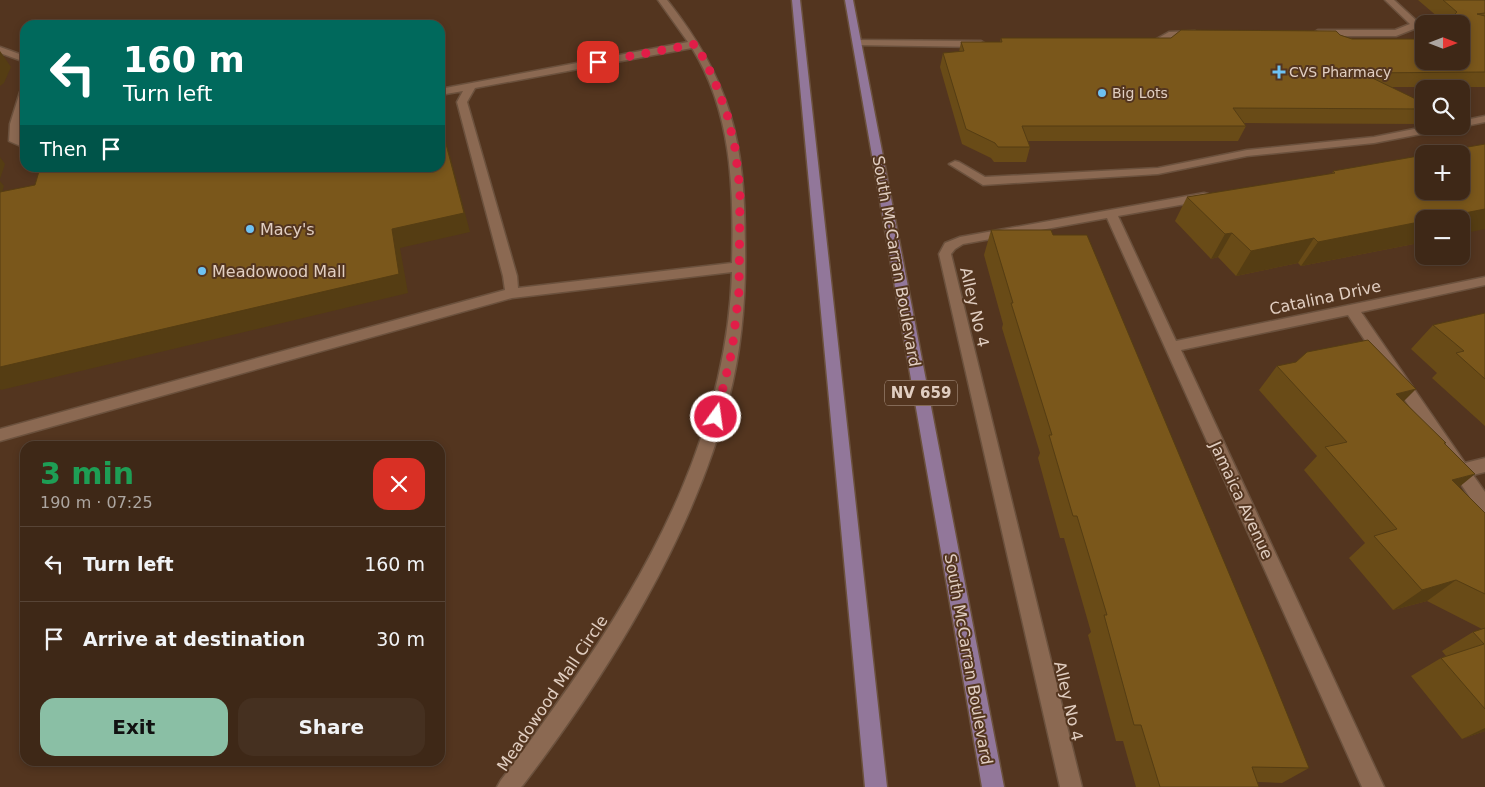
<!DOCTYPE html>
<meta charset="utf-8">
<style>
body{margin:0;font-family:"DejaVu Sans",sans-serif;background:#453020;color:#f1f3f6;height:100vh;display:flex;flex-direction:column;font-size:19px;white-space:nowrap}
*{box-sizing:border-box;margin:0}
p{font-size:16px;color:#ada6a1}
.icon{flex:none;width:28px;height:28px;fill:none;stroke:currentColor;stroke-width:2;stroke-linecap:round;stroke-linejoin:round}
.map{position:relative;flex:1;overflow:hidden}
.side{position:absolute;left:20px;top:441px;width:425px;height:325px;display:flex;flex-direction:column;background:#3e2817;border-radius:15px;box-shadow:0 2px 8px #0003,0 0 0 1px #574436}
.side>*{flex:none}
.hud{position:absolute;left:20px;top:20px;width:425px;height:152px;border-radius:15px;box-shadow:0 2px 8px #0003,0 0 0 1px #574436;background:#00695c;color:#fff;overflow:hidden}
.needle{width:32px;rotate:90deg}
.fabs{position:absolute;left:1415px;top:15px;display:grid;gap:10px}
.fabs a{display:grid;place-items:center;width:55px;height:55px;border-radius:10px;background:#3e2817;box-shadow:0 2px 8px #0003,0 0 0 1px #574436;font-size:25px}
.pin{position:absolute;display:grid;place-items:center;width:42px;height:42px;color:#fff;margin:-21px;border-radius:10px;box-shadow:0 2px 8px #0006}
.me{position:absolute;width:55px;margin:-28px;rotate:14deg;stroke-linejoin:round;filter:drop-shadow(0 0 4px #0008)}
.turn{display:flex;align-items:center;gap:18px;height:105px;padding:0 20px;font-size:22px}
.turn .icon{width:65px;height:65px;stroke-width:2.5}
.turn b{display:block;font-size:35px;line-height:42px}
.then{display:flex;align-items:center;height:48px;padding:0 20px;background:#0003;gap:10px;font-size:19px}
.round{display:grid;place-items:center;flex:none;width:52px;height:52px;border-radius:15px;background:#453020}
.headline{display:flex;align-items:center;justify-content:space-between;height:85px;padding:0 20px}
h1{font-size:30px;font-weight:700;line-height:38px;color:#1e9e55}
.cta{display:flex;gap:10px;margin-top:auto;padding:10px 20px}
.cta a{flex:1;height:58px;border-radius:15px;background:#8abfa5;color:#111;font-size:20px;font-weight:700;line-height:58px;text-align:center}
.cta a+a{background:#453020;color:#f1f3f6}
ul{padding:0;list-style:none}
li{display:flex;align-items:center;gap:15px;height:75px;padding:0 20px;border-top:1px solid #574436}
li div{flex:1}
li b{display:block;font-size:19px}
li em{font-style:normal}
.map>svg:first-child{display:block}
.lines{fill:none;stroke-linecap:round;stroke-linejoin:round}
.minor-casing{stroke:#6b513d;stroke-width:3}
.major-casing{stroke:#6b513d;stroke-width:3}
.minor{fill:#8b6952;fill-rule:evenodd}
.major{fill:#92779a;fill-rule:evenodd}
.wall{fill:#694b17}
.shaded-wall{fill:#553d13}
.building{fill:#7a571b;stroke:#553d13}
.route{stroke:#e11d48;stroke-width:9;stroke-dasharray:0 16.2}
.poi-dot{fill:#6ec2f3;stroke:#53351f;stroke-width:2}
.labels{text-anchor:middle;stroke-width:4;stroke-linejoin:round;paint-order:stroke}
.far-poi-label{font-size:14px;fill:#e1cec1;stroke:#53351f;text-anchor:start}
.shield{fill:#53351f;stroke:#b6a090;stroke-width:1}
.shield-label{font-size:15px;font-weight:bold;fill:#e1cec1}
.poi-label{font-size:16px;fill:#e1cec1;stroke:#53351f;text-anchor:start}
.street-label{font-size:16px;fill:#e1cec1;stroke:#53351f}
</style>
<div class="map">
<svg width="1485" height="787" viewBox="0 0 1485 787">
<rect width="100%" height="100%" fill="#53351f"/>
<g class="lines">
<defs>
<path id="minor" d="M658,0H667C731,81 745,141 745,244C746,296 742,348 729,398C694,535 608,674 523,785L521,787H497L501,780C525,749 547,717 570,685C656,562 727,425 732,272L512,298L0,441V429L505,290L503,276L457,102L463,91L440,95V89L688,42ZM692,48C732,112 734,190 732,263L518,288L517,276L467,102L475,88Z
M1385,0H1394L1419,23V27L1396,36H1318L1313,33L1318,30H1395L1410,24Z
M1195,31L1200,34L1198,36L1174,37L1149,49L1144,46L1169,32Z
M857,40L981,41L986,44L981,47L854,45V41Z
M0,47L25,56V62L0,53Z
M25,89C25,106 20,122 21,139L25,141V148L9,141L10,124L20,92Z
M1485,116V122L1461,127L1457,126H1461V121Z
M1429,126H1452L1447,129L1374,143L1247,156L1158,174L983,185L949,164L955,161L959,162L985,177L1158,168L1247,150L1374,137Z
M1204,193L1208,194L1210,197L1208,200L1118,216L1176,341L1485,277V285L1361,312L1465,463L1485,458V472L1473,475L1485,492V513L1479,511L1348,315L1181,350L1384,787H1362L1107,218L963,244L955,249L951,254L1082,787H1060L939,254L945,243L960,237Z"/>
<path id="major" d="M792,0H800L887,787H865Z
M845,0H853L1004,787H982Z"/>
</defs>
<use href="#minor" class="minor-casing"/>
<use href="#major" class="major-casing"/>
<use href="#minor" class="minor"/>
<use href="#major" class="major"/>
</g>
<path class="wall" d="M1418,0H1485V87H1392L1424,109V124L1244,123L1246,126L1238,141H1028L1030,147L1026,162H994L991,158L962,144L940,67L943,53L959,52L961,42H1000L1001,38H1171L1340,35L1424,61L1445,23Z
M1333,171L1424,219V242L1301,266L1298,263L1236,276L1218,257L1211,259L1175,221L1187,197L1332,174Z
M991,230L1053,235L1309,768L1282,783L1258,782L1259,787H1136L1123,741H1116L1088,635L1091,632L1064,538H1060L1038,458L1040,453L1002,328L1003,324L984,255Z
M1485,313V426L1432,378L1437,373L1411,349L1433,325Z
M1277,366L1404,401L1444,444L1459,487L1485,513V731L1462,739L1411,676L1441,658L1446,656L1442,651L1473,632L1482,629L1427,601L1393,610L1349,558L1365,543L1304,470L1317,456L1259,390Z"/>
<path class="shaded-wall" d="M0,51L11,67L4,83L0,86Z
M440,118L470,232L400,248L408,293L1,390L0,389V367L392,229L440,121Z
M0,157L5,164L0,179Z
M0,181L4,186L0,199Z
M1485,209V229L1461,234V219H1434Z
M1424,221V242L1301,266L1318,242Z
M1232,233L1218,257L1211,259L1225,234Z
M1314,238L1298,263L1236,276L1251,251Z
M1416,389L1392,413L1396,394Z
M1475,474L1447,497L1452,480Z
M1456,580L1427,601L1393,610L1422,590Z
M1485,728V731L1462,739Z"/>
<path class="building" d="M1443,0H1485V13L1477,14L1485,16V72L1362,73L1424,103V109L1233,108L1246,126H1022L1030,147H998L995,143L966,129L943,53L964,51L961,42H1002L1001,38H1171L1181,30L1336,31L1340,35L1352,39H1424V61H1461V24H1445L1457,12Z
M440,121L464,213L392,229L399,274L0,367V192L35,185L40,168H440Z
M1485,144V209L1434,219H1424V221L1318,242L1314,238L1251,251L1232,233L1225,234L1187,197L1335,173L1333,171L1424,155V191H1461V154H1428Z
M991,230H1051L1053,235H1087L1265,659L1309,768L1252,767L1259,787H1160L1141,725H1134L1104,615H1107L1077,516H1073L1049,435H1052L1011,303H1013Z
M1485,313V379L1456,353L1464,351L1433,325Z
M1368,340L1416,389L1396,394L1446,443H1444L1475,474L1452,480L1485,513V594L1456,580L1422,590L1374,536L1397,529L1325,447L1347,442L1277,366L1296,362L1307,352Z
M1485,628V709L1441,658L1484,644L1473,632Z"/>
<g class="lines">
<path class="route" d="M598,62L696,44L713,77L727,114L735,148L740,190L739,291L732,351L716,417"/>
</g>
<g class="poi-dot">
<path d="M1276.5 64.5h5v5h5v5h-5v5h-5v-5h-5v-5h5z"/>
<circle cx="1102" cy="93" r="5"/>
<circle cx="250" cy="229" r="5"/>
<circle cx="202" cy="271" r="5"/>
</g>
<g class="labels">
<g class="far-poi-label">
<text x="1289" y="77">CVS Pharmacy</text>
<text x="1112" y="98">Big Lots</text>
</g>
<rect class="shield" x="885" y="380.5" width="72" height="25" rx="4"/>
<g class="shield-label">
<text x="921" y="398">NV 659</text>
</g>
<g class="poi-label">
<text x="260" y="235">Macy's</text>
<text x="212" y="277">Meadowood Mall</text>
</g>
<g class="street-label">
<text transform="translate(897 261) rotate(80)" y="6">South McCarran Boulevard</text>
<text transform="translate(1325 297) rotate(-12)" y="6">Catalina Drive</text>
<text transform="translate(975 307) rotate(77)" y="6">Alley No 4</text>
<text transform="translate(1242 500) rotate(65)" y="6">Jamaica Avenue</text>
<text transform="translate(969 659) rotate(80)" y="6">South McCarran Boulevard</text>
<text transform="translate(552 693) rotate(-56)" y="6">Meadowood Mall Circle</text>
<text transform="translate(1069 701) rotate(77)" y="6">Alley No 4</text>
</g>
</g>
</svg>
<div class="fabs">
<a><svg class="needle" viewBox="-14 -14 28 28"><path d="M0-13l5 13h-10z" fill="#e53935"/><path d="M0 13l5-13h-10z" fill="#ada6a1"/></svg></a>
<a><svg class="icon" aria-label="search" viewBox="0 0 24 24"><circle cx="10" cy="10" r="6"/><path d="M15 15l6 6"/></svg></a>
<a>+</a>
<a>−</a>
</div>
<div class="pin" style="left:598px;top:62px;background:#d93025"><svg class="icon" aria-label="arrive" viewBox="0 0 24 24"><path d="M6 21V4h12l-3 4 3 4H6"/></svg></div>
<svg class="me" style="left:716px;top:417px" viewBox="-20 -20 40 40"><circle r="17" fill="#e11d48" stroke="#fff" stroke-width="3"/><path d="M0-11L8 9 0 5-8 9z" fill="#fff"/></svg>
<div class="hud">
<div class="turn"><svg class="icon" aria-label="left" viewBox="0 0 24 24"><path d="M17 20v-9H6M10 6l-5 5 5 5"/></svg><div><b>160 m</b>Turn left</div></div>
<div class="then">Then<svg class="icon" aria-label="arrive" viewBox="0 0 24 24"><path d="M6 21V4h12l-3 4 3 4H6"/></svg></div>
</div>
<section class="side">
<div class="headline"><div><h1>3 min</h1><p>190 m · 07:25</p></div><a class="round" style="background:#d93025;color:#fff"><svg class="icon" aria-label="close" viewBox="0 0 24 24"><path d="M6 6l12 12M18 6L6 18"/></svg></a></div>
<ul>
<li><svg class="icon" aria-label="left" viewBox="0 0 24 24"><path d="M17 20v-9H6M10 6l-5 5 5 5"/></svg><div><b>Turn left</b></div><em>160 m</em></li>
<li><svg class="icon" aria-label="arrive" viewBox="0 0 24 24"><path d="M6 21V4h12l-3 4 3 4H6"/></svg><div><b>Arrive at destination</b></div><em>30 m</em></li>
</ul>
<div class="cta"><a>Exit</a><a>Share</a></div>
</section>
</div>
